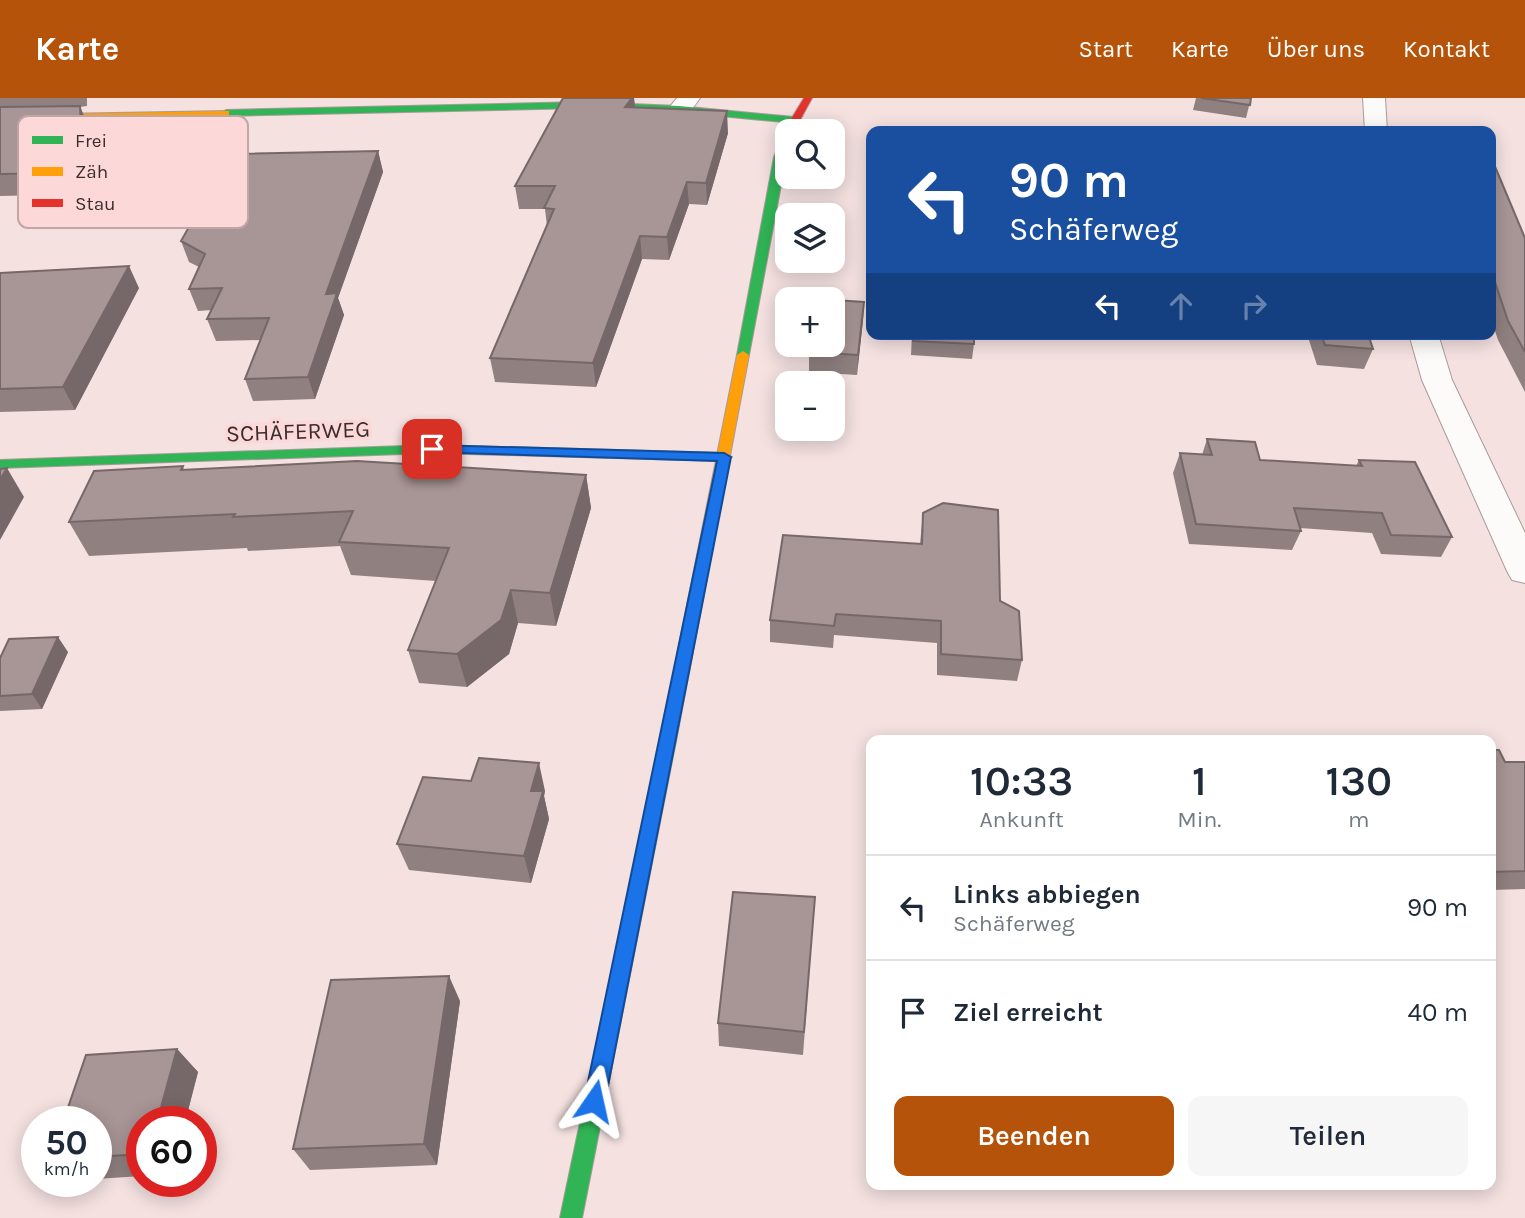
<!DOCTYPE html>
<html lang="de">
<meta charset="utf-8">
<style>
body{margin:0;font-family:Karla,sans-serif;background:#f6f6f7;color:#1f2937;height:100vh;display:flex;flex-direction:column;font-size:26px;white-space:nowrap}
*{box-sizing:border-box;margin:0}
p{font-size:23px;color:#747a83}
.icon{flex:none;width:38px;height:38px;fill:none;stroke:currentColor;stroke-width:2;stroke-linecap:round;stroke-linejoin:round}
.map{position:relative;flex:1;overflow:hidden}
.drawer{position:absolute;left:866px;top:637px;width:630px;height:455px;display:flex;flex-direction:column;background:#fff;border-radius:14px;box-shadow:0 4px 18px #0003}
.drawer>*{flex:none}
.banner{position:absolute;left:866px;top:28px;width:630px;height:214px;border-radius:14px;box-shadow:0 4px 18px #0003;background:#1a4fa0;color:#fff;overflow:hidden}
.tools{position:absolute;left:775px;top:21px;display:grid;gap:14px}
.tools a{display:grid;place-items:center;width:70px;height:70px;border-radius:14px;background:#fff;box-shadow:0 4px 18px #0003;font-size:35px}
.speed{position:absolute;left:21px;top:1008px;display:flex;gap:14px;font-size:35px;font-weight:700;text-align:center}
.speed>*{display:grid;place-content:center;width:91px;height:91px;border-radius:50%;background:#fff;box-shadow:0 4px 18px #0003;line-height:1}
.speed small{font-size:18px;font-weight:400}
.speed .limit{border:10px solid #d22;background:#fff;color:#111}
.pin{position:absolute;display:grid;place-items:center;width:60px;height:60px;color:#fff;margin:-30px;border-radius:14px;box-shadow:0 4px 10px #0006}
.me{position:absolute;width:77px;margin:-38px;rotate:11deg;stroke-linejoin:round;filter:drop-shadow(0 0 5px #0008)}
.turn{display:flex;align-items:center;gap:24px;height:147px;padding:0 28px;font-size:32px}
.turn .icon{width:91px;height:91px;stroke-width:2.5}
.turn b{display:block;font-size:49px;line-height:60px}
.lanes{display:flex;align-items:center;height:66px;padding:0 28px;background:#0003;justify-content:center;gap:35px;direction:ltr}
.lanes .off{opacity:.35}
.eta{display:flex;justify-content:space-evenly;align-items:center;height:119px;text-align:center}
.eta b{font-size:42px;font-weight:600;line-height:49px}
.cta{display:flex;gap:14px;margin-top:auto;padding:14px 28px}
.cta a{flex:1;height:80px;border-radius:14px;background:#b45309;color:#fff;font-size:28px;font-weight:600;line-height:80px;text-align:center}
.cta a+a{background:#f6f6f7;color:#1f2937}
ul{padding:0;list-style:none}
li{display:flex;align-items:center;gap:21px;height:105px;padding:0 28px;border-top:2px solid #e0e1e3}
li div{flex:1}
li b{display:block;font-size:26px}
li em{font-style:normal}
header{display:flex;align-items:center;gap:42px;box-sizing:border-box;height:98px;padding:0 35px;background:#b45309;color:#fff}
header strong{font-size:33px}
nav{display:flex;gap:38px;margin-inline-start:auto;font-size:24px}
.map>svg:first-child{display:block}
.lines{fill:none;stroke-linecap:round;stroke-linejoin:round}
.street-casing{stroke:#a99b9a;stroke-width:2}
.fast-casing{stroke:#a99b9a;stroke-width:2}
.slow-casing{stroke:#a99b9a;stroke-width:2}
.jam-casing{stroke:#a99b9a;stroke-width:2}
.street{fill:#fdfafa;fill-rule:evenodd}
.fast{fill:#30b455;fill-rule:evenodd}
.slow{fill:#ff9f0a;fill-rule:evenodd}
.jam{fill:#e5322d;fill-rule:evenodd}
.wall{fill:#908080}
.shaded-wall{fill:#766868}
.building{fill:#a89595;stroke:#766868;stroke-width:2}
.route{fill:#1a73e8;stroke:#114b97;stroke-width:2}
.labels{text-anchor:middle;stroke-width:7;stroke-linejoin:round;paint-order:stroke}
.street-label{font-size:23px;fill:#3a2d2d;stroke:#fcd9d8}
.key{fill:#fcd9d8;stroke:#c2a5a5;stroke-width:2}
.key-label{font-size:19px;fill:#3a2d2d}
</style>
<header>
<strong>Karte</strong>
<nav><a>Start</a><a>Karte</a><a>Über uns</a><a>Kontakt</a></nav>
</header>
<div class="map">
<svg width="1525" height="1120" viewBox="0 0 1525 1120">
<rect width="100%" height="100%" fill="#f4e1e0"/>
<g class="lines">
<defs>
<path id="street" d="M677,0H700C692,12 686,19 671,16L668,11Z
M1363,0H1385L1387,33H1365Z
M1409,236H1438L1452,282L1525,435V485L1512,482L1507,473L1422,282Z"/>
<path id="fast" d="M583,4L679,8L794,19L799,22L794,25L679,14L583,10L226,18L221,15L226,12Z
M788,33V50L749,257L743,261L737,257L774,59L783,36Z
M432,347L725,355L732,359L725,363L432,355L0,370V362Z
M668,636L674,638L676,643L582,1120H560L660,643L662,638Z"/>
<path id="slow" d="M229,13V17L226,18L0,23V17Z
M743,253L749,257L676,643L674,648H662L660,643L737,257Z"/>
<path id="jam" d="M804,0H812L794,33L786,35L784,33Z"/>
</defs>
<use href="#street" class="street-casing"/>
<use href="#fast" class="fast-casing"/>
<use href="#slow" class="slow-casing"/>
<use href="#jam" class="jam-casing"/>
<use href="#street" class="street"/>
<use href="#fast" class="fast"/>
<use href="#slow" class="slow"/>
<use href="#jam" class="jam"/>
</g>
<path class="wall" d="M0,0H87V8L80,9L88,28L92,96L0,98Z
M563,0H634L635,10L728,35L707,107L689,106L669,162L642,161L596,289L495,284L490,260L547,128L545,111H519L515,88Z
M1196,0H1251L1246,20L1193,12Z
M378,53L383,74L338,200L344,217L315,301L253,303L245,281L260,242L216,243L207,221L212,212L198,213L189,191L199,169L189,164L181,143Z
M1491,59L1525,140V294L1498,242L1491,221Z
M0,175L139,190L75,312L0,314Z
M864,204L857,277L809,274V254Z
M912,236H974V246L972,261L911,257Z
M1307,236H1368L1373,251L1364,271L1317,267Z
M1207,341L1260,362L1356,368L1359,362L1452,439L1441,459L1381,456L1372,435L1300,430L1301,433L1292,452L1189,446L1173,375L1180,355L1202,357Z
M183,368L184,372L586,377L591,410L556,528L518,525L509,556L467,589L419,585L408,552L436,483L351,477L340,448L248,453L247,450L89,458L69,424Z
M923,415L1000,503L1022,562L1017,583L937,577V545L834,537L833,550L770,544V522L920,446Z
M68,554L42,611L0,613V560Z
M1491,652L1505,664H1525V791L1491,792Z
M545,693L544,698L549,721L531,785L409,772L397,746Z
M815,799L803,957L719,948L718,925Z
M460,903L437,1067L310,1072L293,1051Z
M177,951L198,974L185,1024H142V1078L96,1081V1024Z"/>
<path class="shaded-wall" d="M632,0H634L636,19L625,9Z
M80,8L88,28L92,96L83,75Z
M727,13L728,35L707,107L706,85Z
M378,53L383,74L338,200L344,217L315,301L308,279L326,196Z
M687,84L689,106L669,162L667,139Z
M640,138L642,161L596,289L593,265Z
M129,168L139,190L75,312L63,289Z
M864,204L863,223L857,277L858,257Z
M7,370L24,399L0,442V382Z
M586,377L591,410L556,528L550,495Z
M511,492L518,525L509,556L467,589L457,556Z
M58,539L68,554L42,611L32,596Z
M539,665L545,693L544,698L549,721L531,785L524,758L531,693Z
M449,878L460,903L437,1067L424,1046Z
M177,951L198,974L185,1024H157Z"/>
<path class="building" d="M563,0H632L625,9L727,13L706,85L687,84L667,139L640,138L593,265L490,260L554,111L544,110L555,88H515Z
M1201,0H1251L1250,7Z
M80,8L83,75L0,76V9Z
M378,53L326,196L337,195L308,279L245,281L269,220L207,221L222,190L189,191L205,156L181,143L230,56Z
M1491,59L1525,140V254L1508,223L1491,172Z
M129,168L63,289L0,291V175Z
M833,202L864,204L858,257L809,254L811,247H833Z
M913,236H974V246L913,243Z
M1321,236H1368L1373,251L1325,247Z
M1207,341L1255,344L1260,362L1362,368L1359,362L1415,364L1452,439L1391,437L1382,415L1294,410L1301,433L1196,426L1180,355L1212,357Z
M357,363L586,377L550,495L511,492L501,522L457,556L408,552L449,450L339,444L353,413L233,419L235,416L69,424L94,373L183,368L181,372Z
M7,370L0,382V371Z
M943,405L998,412L1000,503L1019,513L1022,562L941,556V523L836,516L834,528L770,522L783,437L922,446L923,415Z
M58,539L32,596L0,598V560L9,541Z
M1491,652H1499L1505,664H1525V773L1491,774Z
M479,660L539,665L531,693H543L524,758L397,746L423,679L471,683Z
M733,794L815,799L804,934L718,925Z
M449,878L424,1046L293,1051L331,882Z
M177,951L157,1024H142V1056L96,1059V1024H63L86,957Z"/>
<path class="route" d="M432,347L724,355L731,359L605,1003L602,1010L594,1013L587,1010L584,1003L717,363L427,354V348Z"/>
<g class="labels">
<g class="street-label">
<text transform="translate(298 333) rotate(-2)" y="8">SCHÄFERWEG</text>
</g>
</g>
<rect x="18" y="18" width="230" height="112" rx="10" class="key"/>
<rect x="32" y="38" width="31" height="8" fill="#30b455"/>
<rect x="32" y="69" width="31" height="9" fill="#ff9f0a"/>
<rect x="32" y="101" width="31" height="8" fill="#e5322d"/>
<g class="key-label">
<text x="75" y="49">Frei</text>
<text x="75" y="80">Zäh</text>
<text x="75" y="112">Stau</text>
</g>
</svg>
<div class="tools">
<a><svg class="icon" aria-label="search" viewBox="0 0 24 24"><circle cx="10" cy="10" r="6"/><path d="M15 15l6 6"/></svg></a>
<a><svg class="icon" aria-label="layers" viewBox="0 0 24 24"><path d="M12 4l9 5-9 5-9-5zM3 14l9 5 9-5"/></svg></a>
<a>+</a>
<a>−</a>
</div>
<div class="speed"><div>50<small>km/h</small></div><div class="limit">60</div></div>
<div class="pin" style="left:432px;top:351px;background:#d93025"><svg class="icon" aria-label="arrive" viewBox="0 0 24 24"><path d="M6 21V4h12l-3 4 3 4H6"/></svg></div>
<svg class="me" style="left:594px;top:1003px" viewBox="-20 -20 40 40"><path d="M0-17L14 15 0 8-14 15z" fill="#1a73e8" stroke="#fff" stroke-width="4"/></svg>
<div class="banner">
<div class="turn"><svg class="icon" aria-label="left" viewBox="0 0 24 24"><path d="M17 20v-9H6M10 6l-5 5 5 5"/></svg><div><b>90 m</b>Schäferweg</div></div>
<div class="lanes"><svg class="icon" aria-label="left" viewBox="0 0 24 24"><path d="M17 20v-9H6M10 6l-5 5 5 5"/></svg><svg class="icon off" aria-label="ahead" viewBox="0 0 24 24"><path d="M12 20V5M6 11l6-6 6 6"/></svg><svg class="icon off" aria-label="right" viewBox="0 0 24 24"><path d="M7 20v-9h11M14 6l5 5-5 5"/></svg></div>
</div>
<section class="drawer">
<div class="eta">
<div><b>10:33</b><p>Ankunft</p></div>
<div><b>1</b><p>Min.</p></div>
<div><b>130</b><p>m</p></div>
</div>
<ul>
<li><svg class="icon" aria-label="left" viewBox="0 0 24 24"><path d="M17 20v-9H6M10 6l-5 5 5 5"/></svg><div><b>Links abbiegen</b><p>Schäferweg</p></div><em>90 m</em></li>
<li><svg class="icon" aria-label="arrive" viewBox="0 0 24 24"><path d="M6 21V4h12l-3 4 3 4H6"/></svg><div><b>Ziel erreicht</b></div><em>40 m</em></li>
</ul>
<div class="cta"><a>Beenden</a><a>Teilen</a></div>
</section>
</div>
